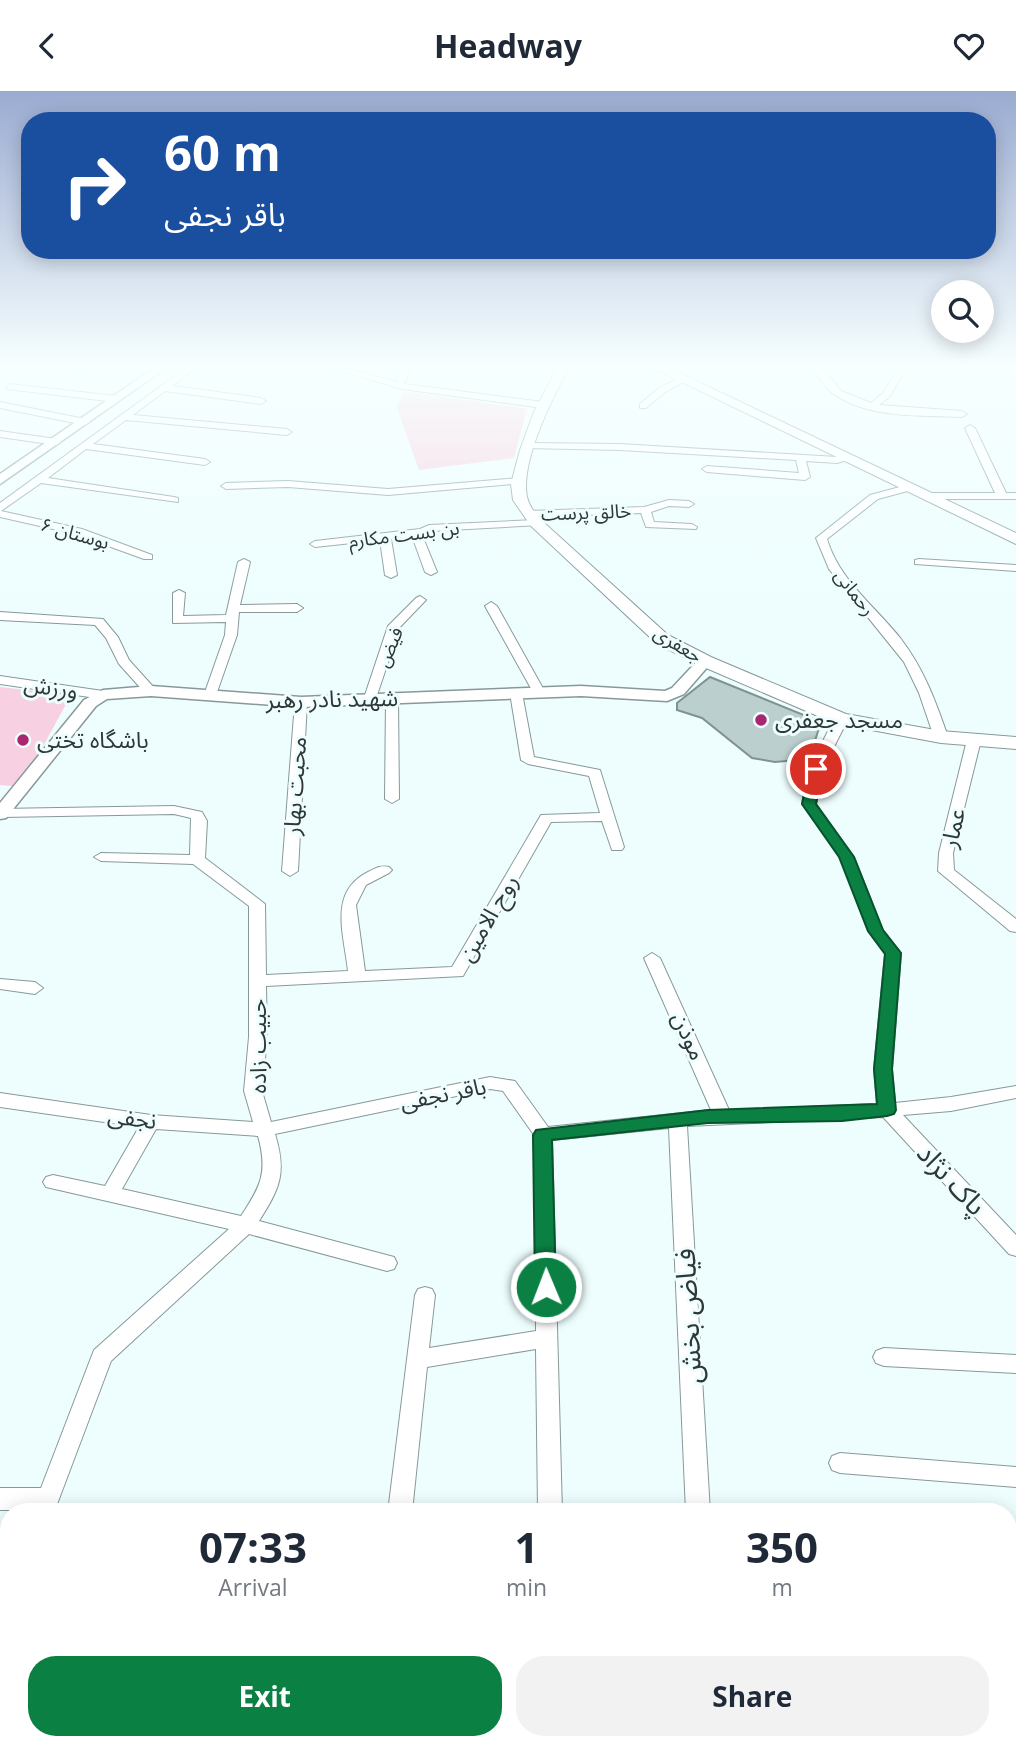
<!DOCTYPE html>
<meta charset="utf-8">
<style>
body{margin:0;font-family:"Open Sans","Noto Sans Arabic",sans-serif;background:#f2f2f3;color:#1f2937;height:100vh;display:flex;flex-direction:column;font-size:26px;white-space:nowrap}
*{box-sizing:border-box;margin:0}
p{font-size:23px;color:#747a83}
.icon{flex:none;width:38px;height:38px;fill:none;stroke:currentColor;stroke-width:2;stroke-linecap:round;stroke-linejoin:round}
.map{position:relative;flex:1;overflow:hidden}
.drawer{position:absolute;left:0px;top:1412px;width:1017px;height:247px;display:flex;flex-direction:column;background:#fff;border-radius:28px 28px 0 0;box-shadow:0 4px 18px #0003}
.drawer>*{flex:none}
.hud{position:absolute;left:21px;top:21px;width:975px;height:147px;border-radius:28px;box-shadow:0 4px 18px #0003;background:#1a4fa0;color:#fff;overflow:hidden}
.controls{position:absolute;left:931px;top:189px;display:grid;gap:14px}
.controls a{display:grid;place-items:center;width:63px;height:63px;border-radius:50%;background:#fff;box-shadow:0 4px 18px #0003;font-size:35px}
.pin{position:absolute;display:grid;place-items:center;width:60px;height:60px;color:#fff;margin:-30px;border:4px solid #fff;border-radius:50%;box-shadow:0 2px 7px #0007}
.me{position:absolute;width:77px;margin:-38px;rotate:359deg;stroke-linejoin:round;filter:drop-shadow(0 0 5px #0008)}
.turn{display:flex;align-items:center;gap:24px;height:147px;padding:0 28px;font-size:32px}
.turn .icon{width:91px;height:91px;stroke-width:2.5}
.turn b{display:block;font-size:49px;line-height:60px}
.eta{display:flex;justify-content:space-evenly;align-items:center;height:119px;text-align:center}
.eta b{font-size:42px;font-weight:700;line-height:49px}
.cta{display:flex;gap:14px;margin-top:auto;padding:14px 28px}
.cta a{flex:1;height:80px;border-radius:28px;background:#0b8043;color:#fff;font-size:28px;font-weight:700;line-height:80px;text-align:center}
.cta a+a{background:#f2f2f3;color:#1f2937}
header{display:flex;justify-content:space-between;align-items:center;height:91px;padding:0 28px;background:#fff;font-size:32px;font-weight:700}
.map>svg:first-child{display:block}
.green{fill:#f7d1e1}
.building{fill:#bbcfcf;stroke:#809293;stroke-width:2}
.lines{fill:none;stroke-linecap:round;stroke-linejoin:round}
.minor-casing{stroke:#869999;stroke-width:2}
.tertiary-casing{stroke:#869999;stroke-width:3}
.secondary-casing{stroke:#869999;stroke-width:2}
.minor{fill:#fff;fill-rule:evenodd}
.tertiary{fill:#fff;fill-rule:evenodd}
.secondary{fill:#fff;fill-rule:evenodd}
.route{fill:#0b8043;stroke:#07532c;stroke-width:2}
.poi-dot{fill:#a82672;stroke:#eefefe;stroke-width:2.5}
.labels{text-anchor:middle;stroke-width:6;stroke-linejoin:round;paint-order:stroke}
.far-street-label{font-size:19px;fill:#2f3737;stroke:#eefefe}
.street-label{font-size:23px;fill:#2f3737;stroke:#eefefe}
.poi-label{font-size:23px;fill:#2f3737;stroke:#eefefe;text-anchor:start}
.near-street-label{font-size:28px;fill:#2f3737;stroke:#eefefe}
</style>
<header><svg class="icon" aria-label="back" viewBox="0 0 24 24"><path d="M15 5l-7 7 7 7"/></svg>Headway<svg class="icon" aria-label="heart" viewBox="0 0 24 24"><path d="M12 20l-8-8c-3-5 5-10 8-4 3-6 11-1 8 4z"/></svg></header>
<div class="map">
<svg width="1016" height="1658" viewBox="0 0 1016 1658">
<rect width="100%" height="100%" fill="#eefefe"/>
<path class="green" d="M403,300L527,318L514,367L419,379L397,317Z
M0,596L71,604L21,696L0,694Z"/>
<path class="building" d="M710,586L821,631L809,668L775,671L752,667L702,627L677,619V612Z"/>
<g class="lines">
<defs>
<path id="minor" d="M75,277H84L79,281Z
M186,277H195L172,295L261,307L266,310L261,313L165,300L133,324L287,338L292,341L287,344L126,329L93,353L205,368L210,371L205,374L86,358L48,387L174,406L178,407V411L41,392L1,420L82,438L152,464V468H144L75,443L0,426V412Z
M332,277H345L396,291L403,277H411L404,293L543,311L548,314L543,317L402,298Z
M814,277H822L841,300L871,312L883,302L898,278H904L905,280L889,306L879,314L962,320L967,323L962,326C921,324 868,328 834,303C825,297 819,286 814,277Z
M680,287L687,289L665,301L646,317H640V313L659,297Z
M10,293L116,305L121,308L116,311L7,298L6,296Z
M0,311L85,328L90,331L85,334L0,317Z
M970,334L975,337L1006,402H1016V408H929L924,405L929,402H995L965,337Z
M0,340L56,348L61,351L56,354L0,346Z
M529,352L620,353L837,366L849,364L854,367L837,372L806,370L810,386L805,389L707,381L702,378L707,375L799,382L796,369L620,359L526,357L524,355Z
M519,387L524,390L523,392L388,404L288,396L226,398L221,395L226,392L288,390L388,398Z
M911,393L915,394V398L878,408L827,448C839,489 875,515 901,548C924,578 936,611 948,646L941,650L934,646L919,602L904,571L829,478L816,447L870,404Z
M669,409L689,410L694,413L689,416L669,415L651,421L654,431L692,433L697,436L696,438L646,436L641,422L528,426L523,423L528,420L644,416Z
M536,429L541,432L540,434L432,440L422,444L437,481L431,484L425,481L412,445L391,448L397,484L391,487L385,484L380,449L315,456L310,453L315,450L420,438L429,434Z
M244,468L250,471L240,514L297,513L303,517L297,521H239L237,544L216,604L210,608L205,607L204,604L225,544L226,531L173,532V502L179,499L185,502L183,525L226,524L238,471Z
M919,468L1016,474V480L915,473V469Z
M420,505L426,509L400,536L375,610L369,614L364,613L363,610L388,535L416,507Z
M491,511L497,515L545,601L544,604L539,605L533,601L485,515Z
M0,521L103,528L118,546L129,569L157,600L151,604L146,603L119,573L106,547L95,534L0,529Z
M0,585L103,600L109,604L103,608L0,593Z
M516,598L522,602L534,666L600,679L624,756L622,759H612L602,730L551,731L463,885L266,895L267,946L262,1000L271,1031L490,986L515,990L548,1036L711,1019L644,867L652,862L660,867L729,1019L877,1013L874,978L885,863L868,840L840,766L802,713L809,678L834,628L841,624L848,628L823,678L816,713L854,766L883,839L901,862L892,978L895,1012L951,1006L1016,995V1007L951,1020L903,1024L1016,1144V1165L1009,1163L883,1026L687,1035L710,1421H686L669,1037L552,1049L562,1421H538L536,1258L427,1276L412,1421H388L415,1204L418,1198L425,1196L432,1198L435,1204L429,1257L536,1240L534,1044L503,1000L490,998L275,1043C287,1082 280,1097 259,1130L394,1166L397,1172L394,1178L387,1180L249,1143L111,1270L56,1416L48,1419H0V1397H41L94,1259L229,1138L46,1096L43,1091L46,1086L53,1084L105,1095L139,1036L0,1016V1002L151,1024L253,1031L244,1000L249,946V815L193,773L101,770L94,766L101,762L190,764L191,727L174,723L2,726L0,718L174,715L202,721L207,730L205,767L265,813L266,884L348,880C344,843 328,801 368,781C376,777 381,774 389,776L392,779L389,782L366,794L356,814L365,880L452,876L541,724L600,722L589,685L528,673L521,669L510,602ZM156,1038L258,1045C268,1081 261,1095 241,1125L122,1098Z
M392,604L398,608L399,708L392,712L385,708L386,608Z
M301,607L307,611L298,780L290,785L282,780L295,611Z
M974,645L981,649L953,762L954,779L1016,828V841L1010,840L938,780L939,762L967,649Z
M0,888L35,891L43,897L35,903L0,898Z
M884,1257L1016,1264V1282L884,1275L876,1272L873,1266L876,1260Z
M840,1362L1016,1376V1396L840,1382L832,1379L829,1372L832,1365Z
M1008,1555H1016V1581H1008Z"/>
<path id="tertiary" d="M154,277H166L0,393V383Z
M705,565L710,567L713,570L710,573L684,603L667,610L581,605L301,616L151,605L107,608L96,615L6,727L0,728V712L84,609L103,599L151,595L301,606L581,595L665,600L672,597L700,567Z"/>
<path id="secondary" d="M557,277H569C552,307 520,371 527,406C529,415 535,422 541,429L668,544L711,566L846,623L941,640L1016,646V658L941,652L834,632L699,574L656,552L531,435L513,409L511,393L520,359L534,321Z
M653,277H669L1016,442V453Z"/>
</defs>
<use href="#minor" class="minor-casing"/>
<use href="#tertiary" class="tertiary-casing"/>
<use href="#secondary" class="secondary-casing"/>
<use href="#minor" class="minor"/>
<use href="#tertiary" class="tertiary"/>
<use href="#secondary" class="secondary"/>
</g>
<linearGradient id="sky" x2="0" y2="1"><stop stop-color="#9aabd1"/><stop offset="0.54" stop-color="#f7ffff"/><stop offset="1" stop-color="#f7ffff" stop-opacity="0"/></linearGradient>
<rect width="1016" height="509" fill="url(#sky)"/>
<path class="route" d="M816,673L823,678L816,713L854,766L883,839L901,862L892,978L896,1019L894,1023L887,1025L842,1030L708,1032L552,1049L556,1196L553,1202L546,1205L538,1202L535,1196L533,1044L536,1039L708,1019L877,1013L874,978L885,863L868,840L839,766L802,713L809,678Z"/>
<g class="poi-dot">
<circle cx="761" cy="629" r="7"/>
<circle cx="23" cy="649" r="7"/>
</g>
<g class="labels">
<g class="far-street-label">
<text transform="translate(586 421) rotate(-2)" y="7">خالق پرست</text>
<text transform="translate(75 442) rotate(16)" y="7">بوستان ۶</text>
<text transform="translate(404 443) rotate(-7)" y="7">بن بست مکارم</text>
<text transform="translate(855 501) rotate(52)" y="7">رحمانی</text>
<text transform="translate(678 553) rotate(31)" y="7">جعفری</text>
<text transform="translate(389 556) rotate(-67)" y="7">فیض</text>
</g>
<g class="street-label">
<text transform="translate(51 596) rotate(8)" y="8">ورزش</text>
<text transform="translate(332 608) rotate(-1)" y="8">شهید نادر رهبر</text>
<text transform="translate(295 695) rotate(-86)" y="8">محبت بهار</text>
<text transform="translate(953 737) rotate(-77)" y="8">عمار</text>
<text transform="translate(488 827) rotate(-60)" y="8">روح الامین</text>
<text transform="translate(689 945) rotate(66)" y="8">موذن</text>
<text transform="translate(258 955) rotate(-90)" y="8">حبیب زاده</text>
<text transform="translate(443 1003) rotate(-11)" y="8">باقر نجفی</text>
<text transform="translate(132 1027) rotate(7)" y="8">نجفی</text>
</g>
<g class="poi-label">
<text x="775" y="637">مسجد جعفری</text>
<text x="37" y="657">باشگاه تختی</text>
</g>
<g class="near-street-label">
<text transform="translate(952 1088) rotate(47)" y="10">پاک نژاد</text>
<text transform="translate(688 1225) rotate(-93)" y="10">فیاض بخش</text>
</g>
</g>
</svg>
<div class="controls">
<a><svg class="icon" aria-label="search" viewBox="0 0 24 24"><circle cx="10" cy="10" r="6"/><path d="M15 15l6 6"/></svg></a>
</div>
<div class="pin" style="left:816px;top:678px;background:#d93025"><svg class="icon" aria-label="arrive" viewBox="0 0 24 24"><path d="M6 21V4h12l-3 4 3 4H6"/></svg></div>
<svg class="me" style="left:546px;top:1196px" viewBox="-20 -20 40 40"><circle r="17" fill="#0b8043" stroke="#fff" stroke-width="3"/><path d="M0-11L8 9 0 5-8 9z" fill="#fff"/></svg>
<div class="hud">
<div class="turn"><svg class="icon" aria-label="right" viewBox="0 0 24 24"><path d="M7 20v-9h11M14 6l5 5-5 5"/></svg><div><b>60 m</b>باقر نجفی</div></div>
</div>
<section class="drawer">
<div class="eta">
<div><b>07:33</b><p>Arrival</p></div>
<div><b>1</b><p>min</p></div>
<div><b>350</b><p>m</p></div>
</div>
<div class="cta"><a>Exit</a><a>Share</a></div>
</section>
</div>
